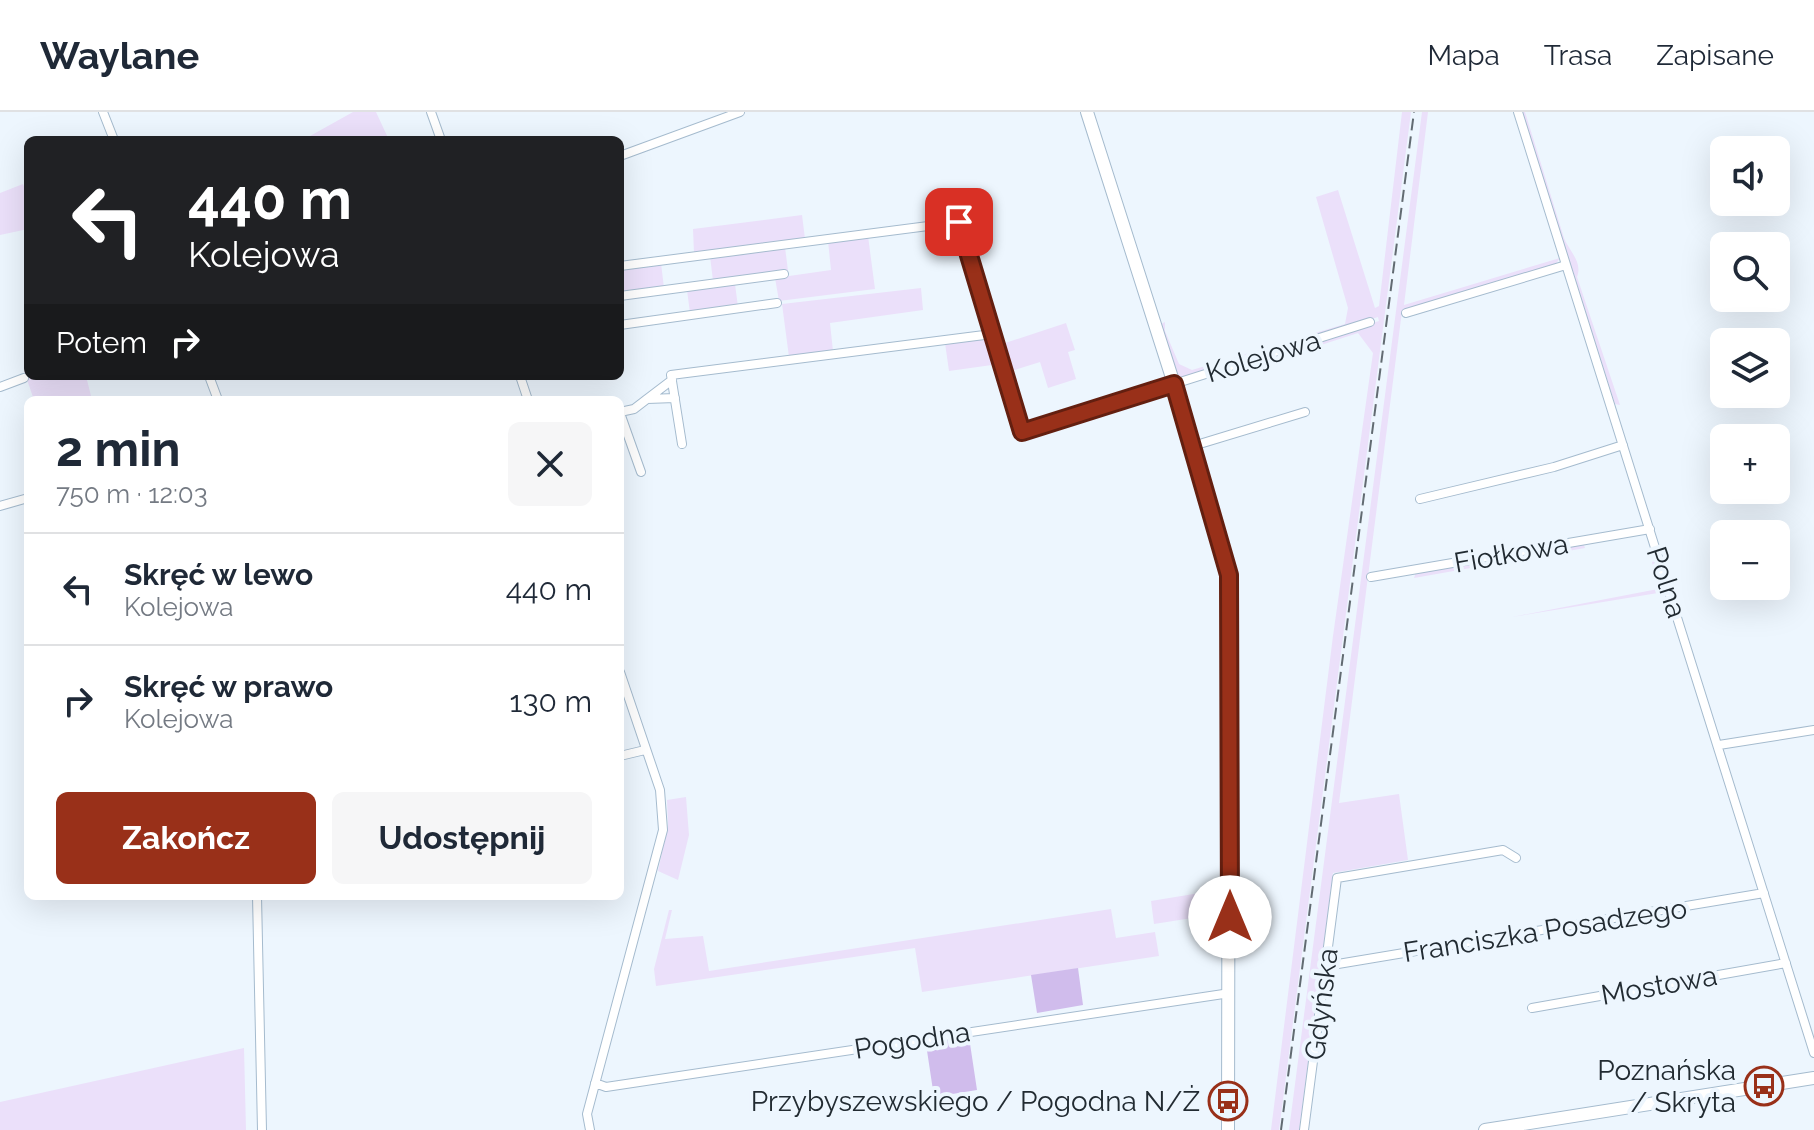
<!DOCTYPE html>
<html lang="pl">
<meta charset="utf-8">
<style>
body{margin:0;font-family:Raleway,sans-serif;background:#f6f6f7;color:#1f2937;height:100vh;display:flex;flex-direction:column;font-size:30px;white-space:nowrap}
*{box-sizing:border-box;margin:0}
p{font-size:26px;color:#747a83}
.icon{flex:none;width:44px;height:44px;fill:none;stroke:currentColor;stroke-width:2;stroke-linecap:round;stroke-linejoin:round}
.map{position:relative;flex:1;overflow:hidden}
.drawer{position:absolute;left:24px;top:284px;width:600px;height:504px;display:flex;flex-direction:column;background:#fff;border-radius:12px;box-shadow:0 8px 32px #0002}
.drawer>*{flex:none}
.guide{position:absolute;left:24px;top:24px;width:600px;height:244px;border-radius:12px;box-shadow:0 8px 32px #0002;background:#202124;color:#fff;overflow:hidden}
.buttons{position:absolute;left:1710px;top:24px;display:grid;gap:16px}
.buttons a{display:grid;place-items:center;width:80px;height:80px;border-radius:12px;background:#fff;box-shadow:0 8px 32px #0002;font-size:40px}
.pin{position:absolute;display:grid;place-items:center;width:68px;height:68px;color:#fff;margin:-34px;border-radius:16px;box-shadow:0 4px 12px #0006}
.me{position:absolute;width:88px;margin:-44px;rotate:0deg;stroke-linejoin:round;filter:drop-shadow(0 0 6px #0008)}
.turn{display:flex;align-items:center;gap:28px;height:168px;padding:0 32px;font-size:36px}
.turn .icon{width:104px;height:104px;stroke-width:2.5}
.turn b{display:block;font-size:56px;line-height:68px}
.then{display:flex;align-items:center;height:76px;padding:0 32px;background:#0003;gap:16px;font-size:30px}
.round{display:grid;place-items:center;flex:none;width:84px;height:84px;border-radius:12px;background:#f6f6f7}
.overview{display:flex;align-items:center;justify-content:space-between;height:136px;padding:0 32px}
h1{font-size:48px;font-weight:700;line-height:60px}
.cta{display:flex;gap:16px;margin-top:auto;padding:16px 32px}
.cta a{flex:1;height:92px;border-radius:12px;background:#993019;color:#fff;font-size:32px;font-weight:700;line-height:92px;text-align:center}
.cta a+a{background:#f6f6f7;color:#1f2937}
ul{padding:0;list-style:none}
li{display:flex;align-items:center;gap:24px;height:112px;padding:0 32px;border-top:2px solid #e0e1e3}
li div{flex:1}
li b{display:block;font-size:30px}
li em{font-style:normal}
header{display:flex;align-items:center;gap:48px;box-sizing:border-box;height:112px;padding:0 40px;background:#fff;border-bottom:2px solid #e0e1e3}
header strong{font-size:38px}
nav{display:flex;gap:44px;margin-inline-start:auto;font-size:28px}
.map>svg:first-child{display:block}
.green{fill:#ebe0fa}
.forest{fill:#d0bcec}
.lines{fill:none;stroke-linecap:round;stroke-linejoin:round}
.street-casing{stroke:#a5bbce;stroke-width:10}
.secondary-casing{stroke:#a5bbce;stroke-width:14}
.street{stroke:#fff;stroke-width:8}
.secondary{stroke:#fff;stroke-width:12}
.rail{stroke:#626b72;stroke-width:2;stroke-dasharray:12 6;stroke-linecap:butt}
.route-casing{stroke:#631f10;stroke-width:20}
.route{stroke:#993019;stroke-width:14}
.labels{text-anchor:middle;stroke-width:8;stroke-linejoin:round;paint-order:stroke}
.street-label{font-size:28px;fill:#222b32;stroke:#edf6fe}
.poi-label{font-size:28px;fill:#222b32;stroke:#edf6fe;text-anchor:end}
</style>
<header>
<strong>Waylane</strong>
<nav><a>Mapa</a><a>Trasa</a><a>Zapisane</a></nav>
</header>
<div class="map">
<svg width="1814" height="1018" viewBox="0 0 1814 1018">
<rect width="100%" height="100%" fill="#edf6fe"/>
<path class="green" d="M353,0H376L389,28H312L310,24Z
M1402,0H1411L1279,1018H1271L1333,524L1373,241L1358,221L1231,262L1230,257L1379,209L1378,205L1179,266L1161,212L1165,210V219L1179,252L1192,258L1345,212L1348,196L1316,85L1338,78L1375,196L1379,194Z
M1422,0H1428L1404,193L1560,146L1555,153L1402,199L1339,691L1399,682L1408,748L1333,761L1299,1018H1289Z
M1522,0H1525L1564,126C1569,139 1583,150 1577,165L1620,293L1615,292Z
M23,72L28,84V117L0,123V81Z
M802,103L805,127L694,141L693,117Z
M868,124L875,177L779,189L775,166L831,158L828,129Z
M785,135L788,159L713,169L710,144Z
M661,151L664,176L620,182V156Z
M735,172L738,195L690,201L687,178Z
M921,176L923,198L830,211L833,239L789,245L782,192Z
M1066,211L1075,238L1068,240L1076,267L1048,276L1040,250L1008,260L999,233Z
M989,225L999,252L949,259L945,231Z
M28,258V264H86L92,288H34L24,259Z
M1583,430L1585,436L1414,466L1416,460Z
M1655,449L1664,480L1512,505L1658,477L1652,450Z
M686,685L689,723L678,768L658,759L668,713L667,688Z
M1224,777V801L1154,812L1151,789Z
M1111,797L1116,826L1155,820L1159,844L922,880L915,836L656,874L654,857L669,798H672L665,827L703,824L709,859Z
M244,936L246,1018H0V990Z"/>
<path class="forest" d="M1078,856L1083,893L1037,901L1031,863Z
M969,925L977,978L934,985L926,932Z"/>
<g class="lines">
<defs>
<path id="street" d="M103,0L114,28
M431,0L441,28
M1518,0L1814,941
M620,44L740,0
M951,87L1022,320L1370,210
M620,154L959,110
M620,184L784,162
M1406,201L1566,153
M620,213L777,191
M209,264L218,288
M520,264L528,288
M672,268L647,287L675,286
M0,275L24,266
M620,300L634,297L647,287
M620,301L641,360
M682,332L671,263L992,222
M1193,334L1305,300
M1420,387L1554,355L1623,333
M0,394L28,386
M1371,465L1650,417
M1719,633L1814,618
M620,644L645,638
M257,784L262,1018
M1326,854L1764,781
M1532,896L1786,851
M595,971L606,975L1230,881
M590,1018L587,1002L663,718L660,678L620,560
M1304,1018L1337,766L1503,738L1516,746"/>
<path id="secondary" d="M1087,0L1174,272L1229,463L1228,1018
M1485,1018L1814,966"/>
</defs>
<use href="#street" class="street-casing"/>
<use href="#secondary" class="secondary-casing"/>
<use href="#street" class="street"/>
<use href="#secondary" class="secondary"/>
<path class="rail" d="M1281,1018L1414,0"/>
</g>
<g class="lines">
<defs>
<path id="route" d="M959,110L1022,320L1174,272L1229,463L1230,805"/>
</defs>
<use href="#route" class="route-casing"/>
<use href="#route" class="route"/>
</g>
<defs>
<symbol id="bus-ring" viewBox="-11 -11 22 22"><circle r="9.5" fill="#edf6fe" stroke="#993019" stroke-width="1.5"/><path d="M-5-6H5V4H4V6H2V4H-2V6H-4V4H-5ZM-3.5-4V0h7V-4ZM-3.5 1.2v1.5H-2V1.2ZM2 1.2v1.5H3.5V1.2Z" fill="#993019"/></symbol>
</defs>
<g fill-rule="evenodd">
<use href="#bus-ring" x="1742" y="952" width="44" height="44"/>
<use href="#bus-ring" x="1206" y="967" width="44" height="44"/>
</g>
<g class="labels">
<g class="street-label">
<text transform="translate(1263 244) rotate(-17)" y="10">Kolejowa</text>
<text transform="translate(1511 441) rotate(-10)" y="10">Fiołkowa</text>
<text transform="translate(1667 470) rotate(72)" y="10">Polna</text>
<text transform="translate(1545 818) rotate(-9)" y="10">Franciszka Posadzego</text>
<text transform="translate(1659 873) rotate(-10)" y="10">Mostowa</text>
<text transform="translate(1321 892) rotate(-83)" y="10">Gdyńska</text>
<text transform="translate(912 928) rotate(-9)" y="10">Pogodna</text>
</g>
<g class="poi-label">
<text x="1736" y="968">Poznańska<tspan x="1736" dy="32">/ Skryta</tspan></text>
<text x="1200" y="999">Przybyszewskiego / Pogodna N/Ż</text>
</g>
</g>
</svg>
<div class="buttons">
<a><svg class="icon" aria-label="sound" viewBox="0 0 24 24"><path d="M4 9h4l5-4v14l-5-4H4zM17 9q2 3 0 6"/></svg></a>
<a><svg class="icon" aria-label="search" viewBox="0 0 24 24"><circle cx="10" cy="10" r="6"/><path d="M15 15l6 6"/></svg></a>
<a><svg class="icon" aria-label="layers" viewBox="0 0 24 24"><path d="M12 4l9 5-9 5-9-5zM3 14l9 5 9-5"/></svg></a>
<a>+</a>
<a>−</a>
</div>
<div class="pin" style="left:959px;top:110px;background:#d93025"><svg class="icon" aria-label="arrive" viewBox="0 0 24 24"><path d="M6 21V4h12l-3 4 3 4H6"/></svg></div>
<svg class="me" style="left:1230px;top:805px" viewBox="-20 -20 40 40"><circle r="19" fill="#fff"/><path d="M0-13L10 11 0 6-10 11z" fill="#993019"/></svg>
<div class="guide">
<div class="turn"><svg class="icon" aria-label="left" viewBox="0 0 24 24"><path d="M17 20v-9H6M10 6l-5 5 5 5"/></svg><div><b>440 m</b>Kolejowa</div></div>
<div class="then">Potem<svg class="icon" aria-label="right" viewBox="0 0 24 24"><path d="M7 20v-9h11M14 6l5 5-5 5"/></svg></div>
</div>
<section class="drawer">
<div class="overview"><div><h1>2 min</h1><p>750 m · 12:03</p></div><a class="round"><svg class="icon" aria-label="close" viewBox="0 0 24 24"><path d="M6 6l12 12M18 6L6 18"/></svg></a></div>
<ul>
<li><svg class="icon" aria-label="left" viewBox="0 0 24 24"><path d="M17 20v-9H6M10 6l-5 5 5 5"/></svg><div><b>Skręć w lewo</b><p>Kolejowa</p></div><em>440 m</em></li>
<li><svg class="icon" aria-label="right" viewBox="0 0 24 24"><path d="M7 20v-9h11M14 6l5 5-5 5"/></svg><div><b>Skręć w prawo</b><p>Kolejowa</p></div><em>130 m</em></li>
</ul>
<div class="cta"><a>Zakończ</a><a>Udostępnij</a></div>
</section>
</div>
